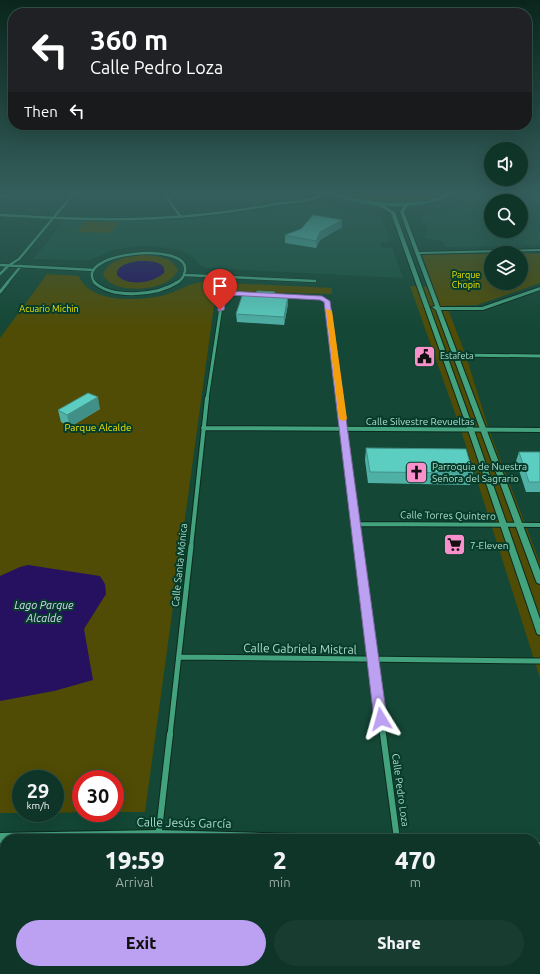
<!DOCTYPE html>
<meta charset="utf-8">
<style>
body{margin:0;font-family:Ubuntu,sans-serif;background:#183d30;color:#f1f3f6;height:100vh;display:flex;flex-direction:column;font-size:15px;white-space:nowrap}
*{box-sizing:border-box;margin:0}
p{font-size:13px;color:#9baba8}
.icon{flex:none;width:22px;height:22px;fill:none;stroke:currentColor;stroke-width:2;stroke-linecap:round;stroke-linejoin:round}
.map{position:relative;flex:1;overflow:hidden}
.sheet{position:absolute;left:0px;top:834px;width:540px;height:140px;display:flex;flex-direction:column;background:#0f3528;border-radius:16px 16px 0 0;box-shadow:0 4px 16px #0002,0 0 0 1px #2f5045}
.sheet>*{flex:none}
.hud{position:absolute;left:8px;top:8px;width:524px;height:122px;border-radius:16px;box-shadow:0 4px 16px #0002,0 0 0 1px #2f5045;background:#202124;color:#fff;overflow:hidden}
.fabs{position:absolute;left:484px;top:142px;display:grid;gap:8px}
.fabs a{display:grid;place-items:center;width:44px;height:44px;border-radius:50%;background:#0f3528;box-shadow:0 4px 16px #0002,0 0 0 1px #2f5045;font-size:20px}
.speed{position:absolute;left:12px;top:770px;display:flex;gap:8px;font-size:20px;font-weight:700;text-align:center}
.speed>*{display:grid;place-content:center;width:52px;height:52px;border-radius:50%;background:#0f3528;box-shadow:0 4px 16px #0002,0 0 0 1px #2f5045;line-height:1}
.speed small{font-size:10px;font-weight:400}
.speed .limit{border:6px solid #d22;background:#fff;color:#111}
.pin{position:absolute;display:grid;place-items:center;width:34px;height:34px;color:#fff;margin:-41px -17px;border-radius:50% 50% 50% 0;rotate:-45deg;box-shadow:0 0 4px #0007}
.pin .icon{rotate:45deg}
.me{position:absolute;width:44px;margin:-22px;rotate:352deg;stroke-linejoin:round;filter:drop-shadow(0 0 3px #0008)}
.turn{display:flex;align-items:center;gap:14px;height:84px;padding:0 16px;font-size:18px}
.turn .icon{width:52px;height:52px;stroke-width:2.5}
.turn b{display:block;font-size:28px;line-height:34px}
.then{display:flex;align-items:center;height:38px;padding:0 16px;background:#0003;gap:8px;font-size:15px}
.eta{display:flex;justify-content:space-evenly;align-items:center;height:68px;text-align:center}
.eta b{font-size:24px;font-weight:800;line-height:28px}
.action{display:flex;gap:8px;margin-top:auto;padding:8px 16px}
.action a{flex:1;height:46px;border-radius:24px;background:#bca0f2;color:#111;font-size:16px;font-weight:800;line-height:46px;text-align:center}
.action a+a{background:#183d30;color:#f1f3f6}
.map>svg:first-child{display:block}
.built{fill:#1a543f;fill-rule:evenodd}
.green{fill:#504c05;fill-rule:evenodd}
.water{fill:#261161}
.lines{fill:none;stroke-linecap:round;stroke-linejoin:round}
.minor-far4-casing{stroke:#0c2a1f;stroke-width:3.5}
.minor-far3-casing{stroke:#0c2a1f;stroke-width:4.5}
.minor-far2-casing{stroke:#0c2a1f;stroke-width:6}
.minor-far1-casing{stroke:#0c2a1f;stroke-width:7}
.minor-casing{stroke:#0c2a1f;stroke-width:8}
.tertiary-casing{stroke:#0c2a1f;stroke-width:2}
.primary-casing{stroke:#0c2a1f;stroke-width:2}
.minor-far4{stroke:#44a37f;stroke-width:2.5}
.minor-far3{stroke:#44a37f;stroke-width:3}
.minor-far2{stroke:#44a37f;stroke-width:4}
.minor-far1{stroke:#44a37f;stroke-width:5}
.minor{stroke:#44a37f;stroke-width:6}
.tertiary{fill:#44a37f;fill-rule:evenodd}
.primary{fill:#1ca57c;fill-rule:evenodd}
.wall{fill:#4fb0a6}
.shaded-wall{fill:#409087}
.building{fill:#5ccdc1;stroke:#409087}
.route{fill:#bca0f2;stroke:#7a689d}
.slow{fill:#f59e0b}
.labels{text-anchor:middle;stroke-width:4;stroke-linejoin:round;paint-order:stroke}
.far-park-label{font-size:9px;fill:#f2e501;stroke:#053c2b}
.far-poi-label{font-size:9px;fill:#b3dfcb;stroke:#053c2b;text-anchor:start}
.street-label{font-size:10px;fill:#b3dfcb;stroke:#053c2b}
.park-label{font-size:10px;fill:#f2e501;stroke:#053c2b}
.poi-label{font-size:10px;fill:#b3dfcb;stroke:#053c2b;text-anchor:start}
.water-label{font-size:11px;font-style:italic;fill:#dbdaf7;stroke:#053c2b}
.near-street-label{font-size:12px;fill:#b3dfcb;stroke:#053c2b}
</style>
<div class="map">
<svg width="540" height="974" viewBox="0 0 540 974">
<rect width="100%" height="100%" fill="#144735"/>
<path class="built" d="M239,192H301L307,195L253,205Z
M476,192H540V245L446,247L442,241L425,239L427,223L421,222L423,214L452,208L464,203ZM491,201H521V231H491Z
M317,202L332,207L374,214L382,218L390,242L380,243L382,248H392L403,278L207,268L199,265L196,260L190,255L180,250L153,246H139L113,250L90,260L33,259L65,220L131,221L191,219L258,211Z"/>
<path class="green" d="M335,192H447C420,211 364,204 335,192Z
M85,221L119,222L111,233L77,232Z
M521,253L540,254V283L477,305L440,306L422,254H491V283H521Z
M142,255C155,256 172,256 178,270C170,292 113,296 103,275C108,259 127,257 142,255ZM146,261L155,279C140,283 129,284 117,275C116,263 137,261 146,261Z
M47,274L79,276C89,304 141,301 165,295C178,291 189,283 203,282L332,288V294L216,291L145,812H115V779H81V812L55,813V779H21V813H0V338Z
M410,286L430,287L438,309H448L466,356L489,430L540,563V678L461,430Z"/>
<path class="water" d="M138,261C146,261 167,260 164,273C153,283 127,287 117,275C116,265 130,263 138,261Z
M28,565L100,576L105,584L106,594L84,629L93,680L54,691L0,701V576L20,567Z"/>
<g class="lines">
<defs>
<path id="minor-far4" d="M163,192L180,216
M0,198L7,192
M0,215C53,218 106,221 158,218C198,216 237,211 276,204C292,202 313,202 326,192
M0,265L94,270
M0,274L8,266L19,259L75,192
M185,275L315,281
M7,283L21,266
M95,283C71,253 190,240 185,271C184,276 181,281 176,283"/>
<path id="minor-far3" d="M94,282C113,300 158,295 178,282
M0,292L8,282
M270,295L322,298L327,301L340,399
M456,355L540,356
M207,399L223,294H247"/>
<path id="minor-far2" d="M340,398L359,547
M203,428L540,430
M356,524L540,525
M191,547L207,398"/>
<path id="minor-far1" d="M359,546L383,735
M179,657L540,661
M170,735L191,546"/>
<path id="minor" d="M383,734L397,839
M158,839L170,734
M414,969L415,974
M145,974L146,969"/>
<path id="tertiary" d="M377,203H379L395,212L474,430L540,619V635L537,634L536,631L468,430L391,213L377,205Z
M405,204L408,205L404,212L419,252L540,249V251L420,254L440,307H482L540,287V290L483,310H441L540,570V584L537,583L536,581L436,310L432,307L435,306L400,212Z
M158,830L295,834L299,835L300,839H5V843H0V833Z
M535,842H540V854H535Z"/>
<path id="primary" d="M328,192H335L358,199L392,203L426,201L439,197L448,192H455C431,213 353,210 328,192Z"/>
</defs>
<use href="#minor-far4" class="minor-far4-casing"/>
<use href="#minor-far3" class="minor-far3-casing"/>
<use href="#minor-far2" class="minor-far2-casing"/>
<use href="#minor-far1" class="minor-far1-casing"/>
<use href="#minor" class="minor-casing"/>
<use href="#tertiary" class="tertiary-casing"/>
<use href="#primary" class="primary-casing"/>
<use href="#minor-far4" class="minor-far4"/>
<use href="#minor-far3" class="minor-far3"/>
<use href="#minor-far2" class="minor-far2"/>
<use href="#minor-far1" class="minor-far1"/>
<use href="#minor" class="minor"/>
<use href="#tertiary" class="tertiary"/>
<use href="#primary" class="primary"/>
</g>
<path class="wall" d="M342,227L320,240L316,248L285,243V235Z
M275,295L288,296V304L284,325L237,322L236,314Z
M100,409L70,427L61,422L58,410Z
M366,448L473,473L470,485L368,483L365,460Z
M519,452H540V492H526L516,461Z"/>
<path class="shaded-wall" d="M342,220V227L320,240L316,248V241L320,232Z
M288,296V304L284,325V317Z
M98,397L100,409L70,427L67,415Z"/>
<path class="building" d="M313,215L342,220L320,232L316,241L285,235L301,229Z
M257,291L275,292L274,295L288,296L284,317L236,314L243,293L256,294Z
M88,393L98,397L67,415L58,410Z
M366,448L466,449L473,473L370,472Z
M519,452H540V482H529Z"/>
<linearGradient id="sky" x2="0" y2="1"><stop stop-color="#0b271d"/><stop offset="0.59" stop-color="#345e5c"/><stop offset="1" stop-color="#345e5c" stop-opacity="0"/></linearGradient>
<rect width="540" height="328" fill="url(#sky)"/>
<path class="route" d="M227,291L322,296L330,301L387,719L385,723L381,725L376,723L374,719L324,302L320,300L227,295H226L224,310L218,311L219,294Z"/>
<path class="slow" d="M326,309L332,311L347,419L343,421L339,419Z"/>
<defs>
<symbol id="civic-square" viewBox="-11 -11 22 22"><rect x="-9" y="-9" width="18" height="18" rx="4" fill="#f890cb" stroke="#053c2b"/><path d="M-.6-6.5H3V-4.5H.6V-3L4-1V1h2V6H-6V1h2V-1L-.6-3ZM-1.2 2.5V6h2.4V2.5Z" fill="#111"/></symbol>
<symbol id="church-square" viewBox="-11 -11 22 22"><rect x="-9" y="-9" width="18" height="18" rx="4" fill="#f890cb" stroke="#053c2b"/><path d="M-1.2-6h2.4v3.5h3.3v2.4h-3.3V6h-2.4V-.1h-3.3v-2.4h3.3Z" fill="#111"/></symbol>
<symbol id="supermarket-square" viewBox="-11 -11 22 22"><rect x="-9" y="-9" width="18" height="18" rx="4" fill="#f890cb" stroke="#053c2b"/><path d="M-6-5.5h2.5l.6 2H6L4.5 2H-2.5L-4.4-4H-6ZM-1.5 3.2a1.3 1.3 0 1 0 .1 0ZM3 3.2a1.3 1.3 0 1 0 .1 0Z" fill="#111"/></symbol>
</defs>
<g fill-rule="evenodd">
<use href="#civic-square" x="412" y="344" width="25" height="25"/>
<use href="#church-square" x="404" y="460" width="25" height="25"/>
<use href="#supermarket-square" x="442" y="532" width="25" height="25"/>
</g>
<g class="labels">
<g class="far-park-label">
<text x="466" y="278">Parque<tspan x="466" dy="10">Chopin</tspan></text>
<text x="49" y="312">Acuario Michin</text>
</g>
<g class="far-poi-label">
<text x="440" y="359">Estafeta</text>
</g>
<g class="street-label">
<text x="420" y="425">Calle Silvestre Revueltas</text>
<text transform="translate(448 515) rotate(1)" y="4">Calle Torres Quintero</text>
<text transform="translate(179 565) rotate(-84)" y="4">Calle Santa Mónica</text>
<text transform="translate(401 790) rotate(82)" y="4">Calle Pedro Loza</text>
</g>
<g class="park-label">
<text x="98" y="431">Parque Alcalde</text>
</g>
<g class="poi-label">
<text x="432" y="470">Parroquia de Nuestra<tspan x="432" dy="12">Señora del Sagrario</tspan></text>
<text x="470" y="549">7-Eleven</text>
</g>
<g class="water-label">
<text x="44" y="609">Lago Parque<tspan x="44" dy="13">Alcalde</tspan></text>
</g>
<g class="near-street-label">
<text transform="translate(300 649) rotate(1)" y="4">Calle Gabriela Mistral</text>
<text transform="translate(184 823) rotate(1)" y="4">Calle Jesús García</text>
</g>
</g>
</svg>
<div class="fabs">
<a><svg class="icon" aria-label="sound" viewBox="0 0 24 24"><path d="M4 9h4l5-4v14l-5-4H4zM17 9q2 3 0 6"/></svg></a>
<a><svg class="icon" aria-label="search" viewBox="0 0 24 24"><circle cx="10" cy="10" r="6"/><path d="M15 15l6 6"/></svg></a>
<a><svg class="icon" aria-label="layers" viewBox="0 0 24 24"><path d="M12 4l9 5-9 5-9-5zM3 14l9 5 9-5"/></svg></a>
</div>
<div class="speed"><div>29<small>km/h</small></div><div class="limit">30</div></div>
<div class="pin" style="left:220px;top:310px;background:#d93025"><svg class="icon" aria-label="arrive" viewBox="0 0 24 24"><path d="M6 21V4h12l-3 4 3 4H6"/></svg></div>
<svg class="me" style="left:381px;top:719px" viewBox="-20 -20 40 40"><path d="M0-17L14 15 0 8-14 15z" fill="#bca0f2" stroke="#fff" stroke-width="4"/></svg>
<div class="hud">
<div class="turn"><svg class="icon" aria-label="left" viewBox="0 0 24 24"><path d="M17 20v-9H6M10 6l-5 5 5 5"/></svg><div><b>360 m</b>Calle Pedro Loza</div></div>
<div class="then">Then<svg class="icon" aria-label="left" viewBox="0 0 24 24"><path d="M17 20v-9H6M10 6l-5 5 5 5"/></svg></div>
</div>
<section class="sheet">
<div class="eta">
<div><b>19:59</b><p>Arrival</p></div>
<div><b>2</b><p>min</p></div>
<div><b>470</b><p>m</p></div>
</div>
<div class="action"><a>Exit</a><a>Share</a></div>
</section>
</div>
